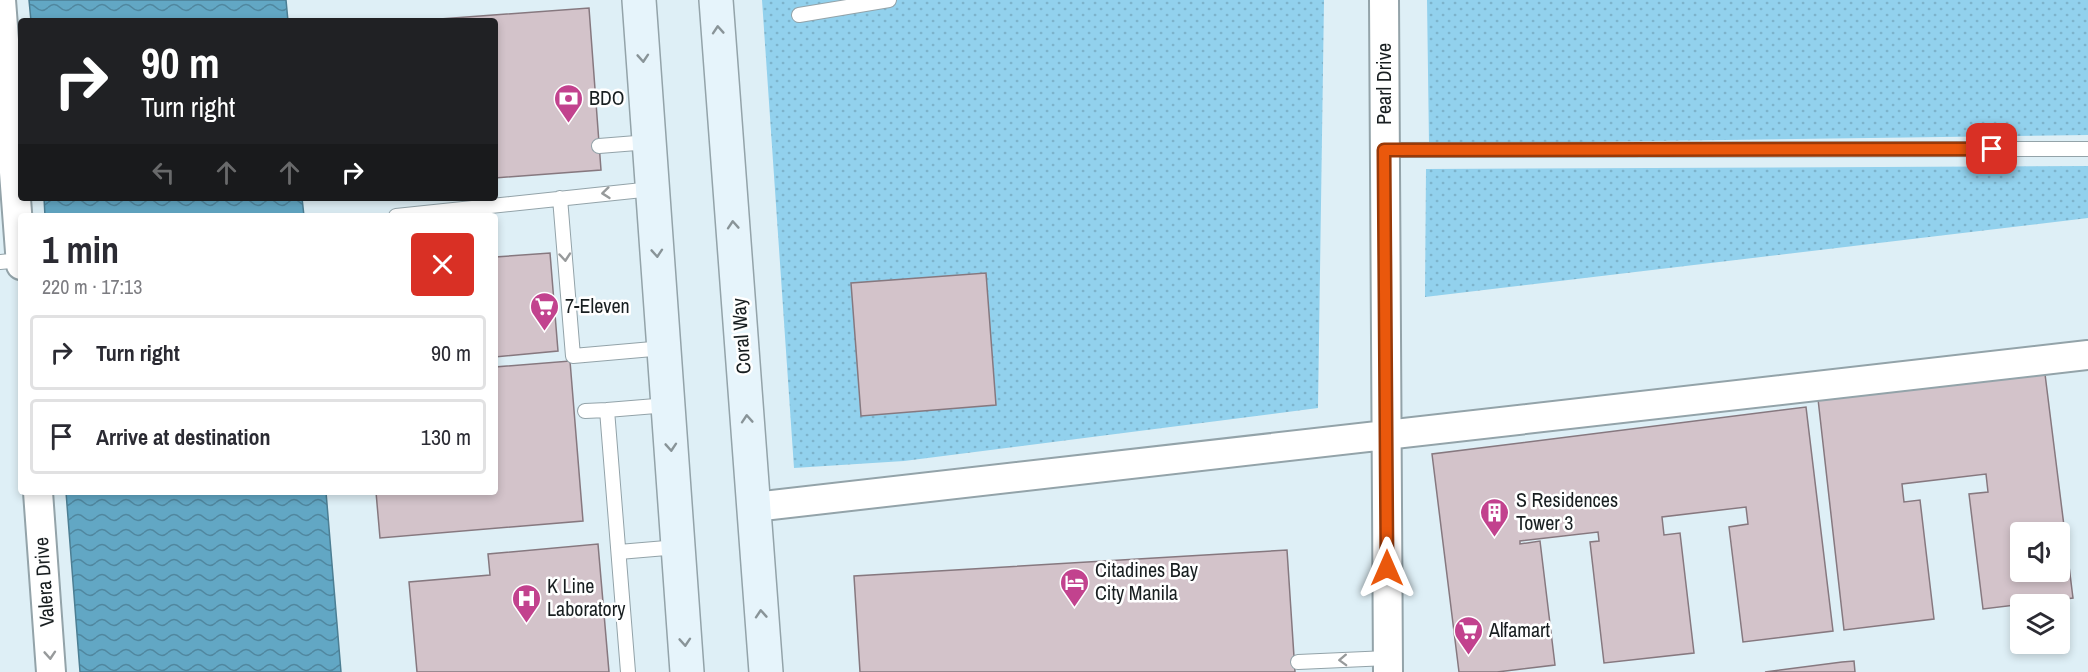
<!DOCTYPE html>
<meta charset="utf-8">
<style>
body{margin:0;font-family:"Archivo Narrow",sans-serif;background:#f7f7f7;color:#2b2b33;height:100vh;display:flex;flex-direction:column;font-size:22px;white-space:nowrap}
*{box-sizing:border-box;margin:0}
p{font-size:20px;color:#7c7c81}
.icon{flex:none;width:33px;height:33px;fill:none;stroke:currentColor;stroke-width:2;stroke-linecap:round;stroke-linejoin:round}
.map{position:relative;flex:1;overflow:hidden}
.side{position:absolute;left:18px;top:213px;width:480px;height:282px;display:flex;flex-direction:column;background:#fff;border-radius:6px;box-shadow:0 3px 9px #0003}
.side>*{flex:none}
.hud{position:absolute;left:18px;top:18px;width:480px;height:183px;border-radius:6px;box-shadow:0 3px 9px #0003;background:#202124;color:#fff;overflow:hidden}
.buttons{position:absolute;left:2010px;top:522px;display:grid;gap:12px}
.buttons a{display:grid;place-items:center;width:60px;height:60px;border-radius:6px;background:#fff;box-shadow:0 3px 9px #0003;font-size:30px}
.pin{position:absolute;display:grid;place-items:center;width:51px;height:51px;color:#fff;margin:-26px;border-radius:12px;box-shadow:0 3px 9px #0006}
.me{position:absolute;width:66px;margin:-33px;rotate:0deg;stroke-linejoin:round;filter:drop-shadow(0 0 4px #0008)}
.turn{display:flex;align-items:center;gap:21px;height:126px;padding:0 24px;font-size:27px}
.turn .icon{width:78px;height:78px;stroke-width:2.5}
.turn b{display:block;font-size:42px;line-height:51px}
.lanes{display:flex;align-items:center;height:57px;padding:0 24px;background:#0003;justify-content:center;gap:30px;direction:ltr}
.lanes .off{opacity:.35}
.round{display:grid;place-items:center;flex:none;width:63px;height:63px;border-radius:6px;background:#f7f7f7}
.head{display:flex;align-items:center;justify-content:space-between;height:102px;padding:0 24px}
h1{font-size:36px;font-weight:700;line-height:45px}
ul{padding:0;list-style:none}
li{display:flex;align-items:center;gap:18px;height:75px;margin:0 12px 9px;padding:0 12px;border:3px solid #e1e1e2;border-radius:6px}
li div{flex:1}
li b{display:block;font-size:22px}
li em{font-style:normal}
.map>svg:first-child{display:block}
.grass{fill:url(#grass-dots)}
.water{fill:url(#water-waves);stroke:#4c7e93;stroke-width:1.5}
.building{fill:#d3c3ca;stroke:#86787f;stroke-width:1.5;fill-rule:evenodd}
.lines{fill:none;stroke-linecap:round;stroke-linejoin:round}
.lane-casing{stroke:#93a3a9;stroke-width:16}
.street-casing{stroke:#93a3a9;stroke-width:32}
.secondary-casing{stroke:#93a3a9;stroke-width:36}
.lane{stroke:#fff;stroke-width:14}
.street{stroke:#fff;stroke-width:28}
.secondary{stroke:#e6f4fb;stroke-width:33}
.oneway{stroke:#899498}
.oneway2{stroke:#979a9b}
.route-casing{stroke:#983908;stroke-width:15}
.route{stroke:#ea580c;stroke-width:10}
.labels{text-anchor:middle;stroke-width:5;stroke-linejoin:round;paint-order:stroke}
.street-label{font-size:20px;fill:#181e20;stroke:#fff}
.poi-label{font-size:20px;fill:#181e20;stroke:#fff;text-anchor:start}
</style>
<div class="map">
<svg width="2088" height="672" viewBox="0 0 2088 672">
<defs>
<pattern id="grass-dots" width="8" height="8" patternUnits="userSpaceOnUse" patternTransform="scale(1.5)"><rect width="8" height="8" fill="#92d1ed"/><path d="M2 2h.1M6 6h.1" fill="none" stroke="#7db3cb" stroke-width="1.8" stroke-linecap="round"/></pattern>
<pattern id="water-waves" width="16" height="10" patternUnits="userSpaceOnUse" patternTransform="scale(1.5)"><rect width="16" height="10" fill="#62a7c4"/><path d="M0 5q4-4 8 0t8 0" fill="none" stroke="#50879f"/></pattern>
</defs>
<rect width="100%" height="100%" fill="#deeff6"/>
<path class="grass" d="M762,0H1324L1318,408L904,461L794,468Z
M1427,0H2088V135L1429,144Z
M2088,166V218L1425,297L1426,169Z"/>
<path class="water" d="M29,0H286L288,21H31Z
M44,198H302L304,216H45Z
M66,492H326L341,672H80Z"/>
<path class="building" d="M589,8L601,170L495,178V21H413Z
M550,253L558,351L495,357V257Z
M986,273L996,405L861,416L851,283Z
M570,361L583,521L380,538L376,492H495V367Z
M2045,374L2073,598L1983,609L1969,494L1988,492L1986,474L1902,484L1904,502L1920,500L1934,619L1844,630L1818,399ZM2020,532H2060V572H2020Z
M1806,407L1833,631L1743,642L1729,527L1748,524L1746,507L1662,517L1664,535L1680,533L1694,653L1604,663L1590,542L1599,541L1598,532L1520,541V544L1540,541L1555,665L1497,672H1459L1432,454Z
M598,544L609,672H417L409,582L490,575L488,554Z
M1287,550L1295,672H860L854,576Z
M1854,661L1855,672H1765L1842,662Z"/>
<g class="lines">
<defs>
<path id="lane" d="M799,15L889,0
M599,146L649,142
M1384,150L2088,149
M560,198L573,356L664,348
M396,216L652,189
M0,262L21,260
M585,411L607,410
M619,552L678,547
M1298,662L1388,658
M628,672L607,410L668,405"/>
<path id="street" d="M1,0L21,265
M1384,0L1388,672
M38,492L51,672
M754,507L2088,355"/>
<path id="secondary" d="M639,0L687,672
M716,0L766,672"/>
</defs>
<use href="#lane" class="lane-casing"/>
<use href="#street" class="street-casing"/>
<use href="#secondary" class="secondary-casing"/>
<use href="#lane" class="lane"/>
<use href="#street" class="street"/>
<use href="#secondary" class="secondary"/>
</g>
<defs><path id="oneway-chevron" d="M-2-3.5L2.5 0L-2 3.5" fill="none" stroke-width="1.6" stroke-linecap="round" stroke-linejoin="round" transform="scale(1.5)"/></defs>
<g class="oneway">
<use href="#oneway-chevron" transform="translate(718 30) rotate(-94)"/>
<use href="#oneway-chevron" transform="translate(643 58) rotate(86)"/>
<use href="#oneway-chevron" transform="translate(733 225) rotate(-94)"/>
<use href="#oneway-chevron" transform="translate(657 253) rotate(86)"/>
<use href="#oneway-chevron" transform="translate(747 419) rotate(-94)"/>
<use href="#oneway-chevron" transform="translate(671 447) rotate(86)"/>
<use href="#oneway-chevron" transform="translate(761 614) rotate(-94)"/>
<use href="#oneway-chevron" transform="translate(685 642) rotate(86)"/>
</g>
<g class="oneway2">
<use href="#oneway-chevron" transform="translate(606 193) rotate(174)"/>
<use href="#oneway-chevron" transform="translate(565 257) rotate(85)"/>
<use href="#oneway-chevron" transform="translate(50 655) rotate(86)"/>
<use href="#oneway-chevron" transform="translate(1343 660) rotate(178)"/>
</g>
<g class="lines">
<defs>
<path id="route" d="M1387,568L1384,150L1992,149"/>
</defs>
<use href="#route" class="route-casing"/>
<use href="#route" class="route"/>
</g>
<defs>
<symbol id="bank-pin" viewBox="-11 -11 22 30"><path d="M0 17L-7.5 6A9.5 9.5 0 1 1 7.5 6Z" fill="#c2428e" stroke="#fff"/><path d="M-6-4H6V4H-6ZM0-2.3a2.3 2.3 0 1 0 0 4.6a2.3 2.3 0 1 0 0-4.6Z" fill="#fff"/></symbol>
<symbol id="supermarket-pin" viewBox="-11 -11 22 30"><path d="M0 17L-7.5 6A9.5 9.5 0 1 1 7.5 6Z" fill="#c2428e" stroke="#fff"/><path d="M-6-5.5h2.5l.6 2H6L4.5 2H-2.5L-4.4-4H-6ZM-1.5 3.2a1.3 1.3 0 1 0 .1 0ZM3 3.2a1.3 1.3 0 1 0 .1 0Z" fill="#fff"/></symbol>
<symbol id="building-pin" viewBox="-11 -11 22 30"><path d="M0 17L-7.5 6A9.5 9.5 0 1 1 7.5 6Z" fill="#c2428e" stroke="#fff"/><path d="M-4-6H4V6H1V3H-1V6H-4ZM-2.5-4.3h1.7v1.8h-1.7ZM.8-4.3h1.7v1.8H.8ZM-2.5-1h1.7V.8h-1.7ZM.8-1h1.7V.8H.8Z" fill="#fff"/></symbol>
<symbol id="hotel-pin" viewBox="-11 -11 22 30"><path d="M0 17L-7.5 6A9.5 9.5 0 1 1 7.5 6Z" fill="#c2428e" stroke="#fff"/><path d="M-6-4.5h1.5V1H6V5H4.5V3h-9V5H-6ZM-4 0a1.8 1.8 0 1 1 3.6 0ZM.5 0V-2.5h3Q6-2.5 6 0Z" fill="#fff"/></symbol>
<symbol id="hospital-pin" viewBox="-11 -11 22 30"><path d="M0 17L-7.5 6A9.5 9.5 0 1 1 7.5 6Z" fill="#c2428e" stroke="#fff"/><path d="M-5-5h3v3.5h4V-5h3V5h-3V1.5h-4V5h-3Z" fill="#fff"/></symbol>
</defs>
<g fill-rule="evenodd">
<use href="#bank-pin" x="552" y="82" width="33" height="45"/>
<use href="#supermarket-pin" x="528" y="290" width="33" height="45"/>
<use href="#building-pin" x="1478" y="496" width="33" height="45"/>
<use href="#hotel-pin" x="1058" y="566" width="33" height="45"/>
<use href="#hospital-pin" x="510" y="582" width="33" height="45"/>
<use href="#supermarket-pin" x="1452" y="614" width="33" height="45"/>
</g>
<g class="labels">
<g class="street-label">
<text transform="translate(1384 84) rotate(-90)" y="7">Pearl Drive</text>
<text transform="translate(741 336) rotate(-94)" y="7">Coral Way</text>
<text transform="translate(44 582) rotate(-94)" y="7">Valera Drive</text>
</g>
<g class="poi-label">
<text x="589" y="105">BDO</text>
<text x="565" y="313">7-Eleven</text>
<text x="1516" y="507">S Residences<tspan x="1516" dy="23">Tower 3</tspan></text>
<text x="1095" y="577">Citadines Bay<tspan x="1095" dy="23">City Manila</tspan></text>
<text x="547" y="593">K Line<tspan x="547" dy="23">Laboratory</tspan></text>
<text x="1489" y="637">Alfamart</text>
</g>
</g>
</svg>
<div class="buttons">
<a><svg class="icon" aria-label="sound" viewBox="0 0 24 24"><path d="M4 9h4l5-4v14l-5-4H4zM17 9q2 3 0 6"/></svg></a>
<a><svg class="icon" aria-label="layers" viewBox="0 0 24 24"><path d="M12 4l9 5-9 5-9-5zM3 14l9 5 9-5"/></svg></a>
</div>
<div class="pin" style="left:1992px;top:149px;background:#d93025"><svg class="icon" aria-label="arrive" viewBox="0 0 24 24"><path d="M6 21V4h12l-3 4 3 4H6"/></svg></div>
<svg class="me" style="left:1387px;top:568px" viewBox="-20 -20 40 40"><path d="M0-17L14 15 0 8-14 15z" fill="#ea580c" stroke="#fff" stroke-width="4"/></svg>
<div class="hud">
<div class="turn"><svg class="icon" aria-label="right" viewBox="0 0 24 24"><path d="M7 20v-9h11M14 6l5 5-5 5"/></svg><div><b>90 m</b>Turn right</div></div>
<div class="lanes"><svg class="icon off" aria-label="left" viewBox="0 0 24 24"><path d="M17 20v-9H6M10 6l-5 5 5 5"/></svg><svg class="icon off" aria-label="ahead" viewBox="0 0 24 24"><path d="M12 20V5M6 11l6-6 6 6"/></svg><svg class="icon off" aria-label="ahead" viewBox="0 0 24 24"><path d="M12 20V5M6 11l6-6 6 6"/></svg><svg class="icon" aria-label="right" viewBox="0 0 24 24"><path d="M7 20v-9h11M14 6l5 5-5 5"/></svg></div>
</div>
<section class="side">
<div class="head"><div><h1>1 min</h1><p>220 m · 17:13</p></div><a class="round" style="background:#d93025;color:#fff"><svg class="icon" aria-label="close" viewBox="0 0 24 24"><path d="M6 6l12 12M18 6L6 18"/></svg></a></div>
<ul>
<li><svg class="icon" aria-label="right" viewBox="0 0 24 24"><path d="M7 20v-9h11M14 6l5 5-5 5"/></svg><div><b>Turn right</b></div><em>90 m</em></li>
<li><svg class="icon" aria-label="arrive" viewBox="0 0 24 24"><path d="M6 21V4h12l-3 4 3 4H6"/></svg><div><b>Arrive at destination</b></div><em>130 m</em></li>
</ul>
</section>
</div>
